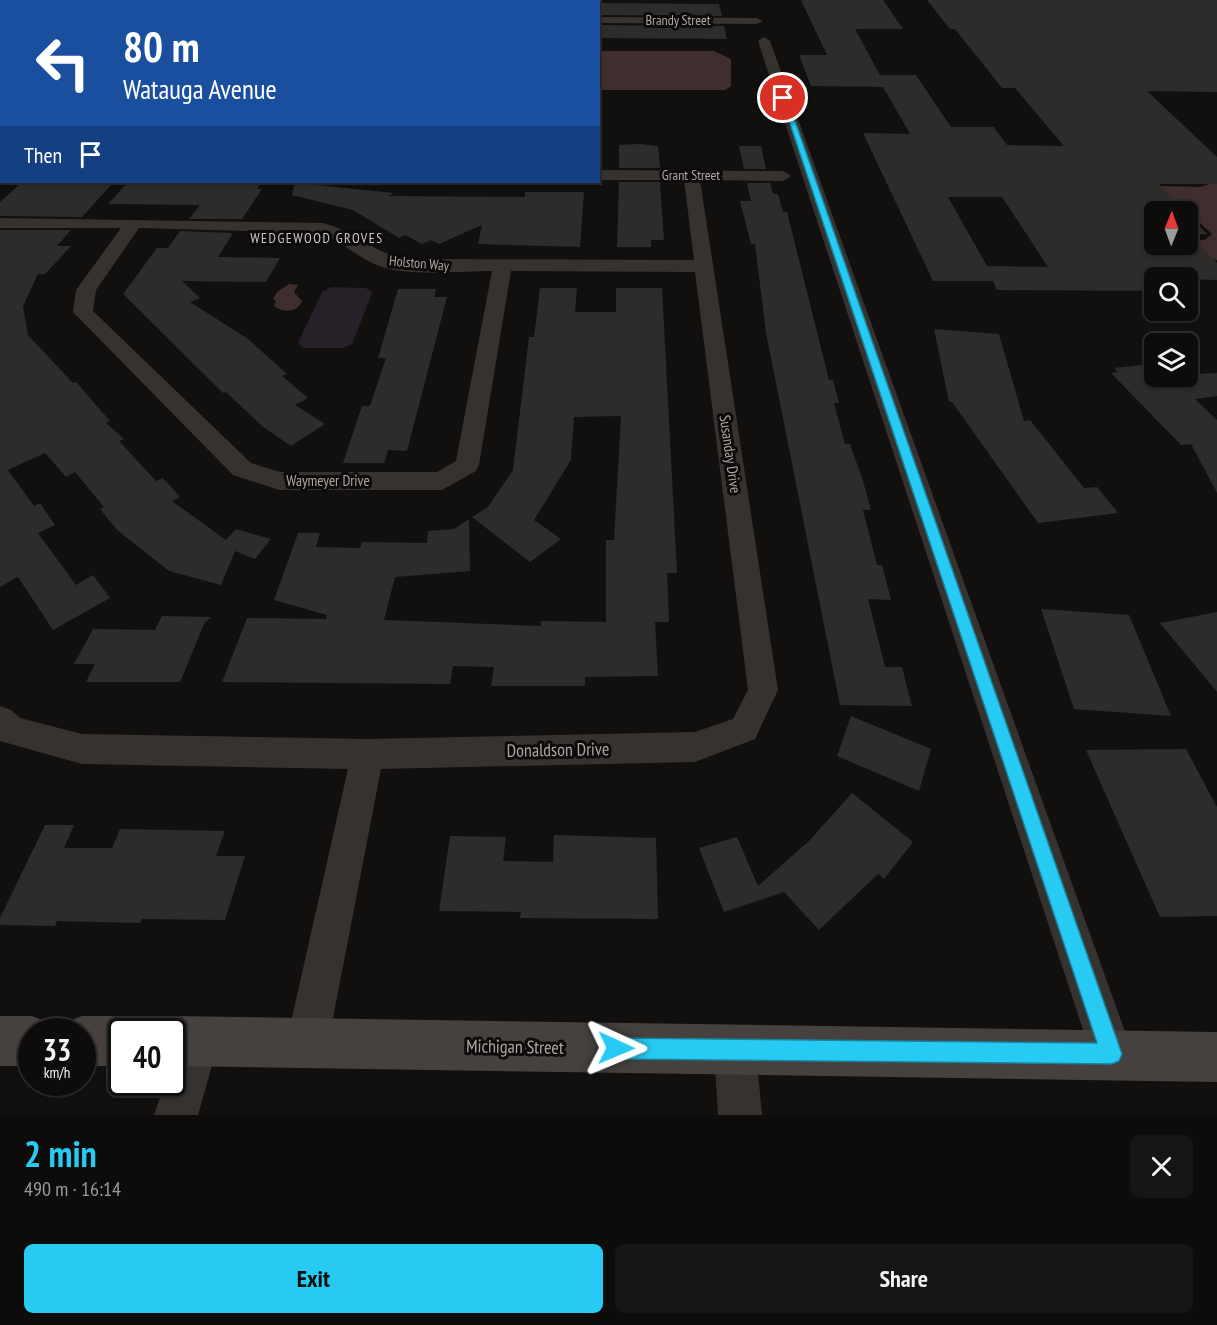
<!DOCTYPE html>
<meta charset="utf-8">
<style>
body{margin:0;font-family:"PT Sans Narrow",sans-serif;background:#161514;color:#f1f3f6;height:100vh;display:flex;flex-direction:column;font-size:22px;white-space:nowrap}
*{box-sizing:border-box;margin:0}
p{font-size:20px;color:#9a9b9d}
.icon{flex:none;width:33px;height:33px;fill:none;stroke:currentColor;stroke-width:2;stroke-linecap:round;stroke-linejoin:round}
.map{position:relative;height:1115px;overflow:hidden}
.side{display:flex;flex-direction:column;background:#0d0c0b;flex:1}
.side>*{flex:none}
.top-card{position:absolute;left:0px;top:0px;width:600px;height:183px;box-shadow:0 2px 4px #0004,0 0 0 2px #2d2c2c;background:#1a4fa0;color:#fff;overflow:hidden}
.needle{width:39px;rotate:1deg}
.fabs{position:absolute;left:1144px;top:201px;display:grid;gap:12px}
.fabs a{display:grid;place-items:center;width:54px;height:54px;border-radius:9px;background:#0d0c0b;box-shadow:0 2px 4px #0004,0 0 0 2px #2d2c2c;font-size:30px}
.speed{position:absolute;left:18px;top:1018px;display:flex;gap:12px;font-size:30px;font-weight:700;text-align:center}
.speed>*{display:grid;place-content:center;width:78px;height:78px;border-radius:50%;background:#0d0c0b;box-shadow:0 2px 4px #0004,0 0 0 2px #2d2c2c;line-height:1}
.speed small{font-size:15px;font-weight:400}
.speed .limit{border:3px solid #111;border-radius:9px;background:#fff;color:#111}
.pin{position:absolute;display:grid;place-items:center;width:51px;height:51px;color:#fff;margin:-26px;border:3px solid #fff;border-radius:50%;box-shadow:0 2px 6px #0007}
.me{position:absolute;width:66px;margin:-33px;rotate:91deg;stroke-linejoin:round;filter:drop-shadow(0 0 4px #0008)}
.turn{display:flex;align-items:center;gap:21px;height:126px;padding:0 24px;font-size:27px}
.turn .icon{width:78px;height:78px;stroke-width:2.5}
.turn b{display:block;font-size:42px;line-height:51px}
.then{display:flex;align-items:center;height:57px;padding:0 24px;background:#0003;gap:12px;font-size:22px}
.round{display:grid;place-items:center;flex:none;width:63px;height:63px;border-radius:9px;background:#161514}
.overview{display:flex;align-items:center;justify-content:space-between;height:102px;padding:0 24px}
h1{font-size:36px;font-weight:600;line-height:45px;color:#27caf2}
.cta{display:flex;gap:12px;margin-top:auto;padding:12px 24px}
.cta a{flex:1;height:69px;border-radius:9px;background:#27caf2;color:#111;font-size:24px;font-weight:600;line-height:69px;text-align:center}
.cta a+a{background:#161514;color:#f1f3f6}
.map>svg:first-child{display:block}
.green{fill:#262028}
.water{fill:#402e2f}
.building{fill:#2d2c2a;fill-rule:evenodd}
.lines{fill:none;stroke-linecap:round;stroke-linejoin:round}
.street{fill:#363230;fill-rule:evenodd}
.secondary{fill:#46413e;fill-rule:evenodd}
.route{fill:#27caf2;stroke:#19839d;stroke-width:1.5}
.labels{text-anchor:middle;stroke-width:6;stroke-linejoin:round;paint-order:stroke}
.far-street-label{font-size:14px;fill:#b2a4a0;stroke:#0c0b0b}
.far-neighbourhood-label{font-size:14px;letter-spacing:1.5px;fill:#cec5c1;stroke:#0c0b0b}
.street-label{font-size:15px;fill:#b2a4a0;stroke:#0c0b0b}
.near-street-label{font-size:18px;fill:#b2a4a0;stroke:#0c0b0b}
</style>
<div class="map">
<svg width="1217" height="1115" viewBox="0 0 1217 1115">
<rect width="100%" height="100%" fill="#11100f"/>
<path class="green" d="M331,287L366,288L372,293L352,344L343,348H303L298,343L322,292Z"/>
<path class="water" d="M599,51H714L731,59V86L725,90H599Z
M1217,182V260L1161,250L1155,244H1188V240H1205L1212,234L1188,212L1163,210L1160,186L1199,187Z
M289,284L298,285L294,292L302,301C297,313 283,313 274,306L276,301L273,299L277,292Z"/>
<path class="building" d="M801,0H883L903,29H855L880,75H916L951,127H994L1007,145L1064,146L1015,88H1002L955,29H950L927,0H1217V92L1147,91L1217,157V184H1159L1185,212H1155V244H1188V214L1207,234H1189L1217,263V280L1155,278V280H1142L1152,291L997,290L993,281H933L863,133L910,134L883,87L811,86L799,55H827ZM948,197H1002L1048,267L987,266Z
M598,3L719,4L722,16L598,15Z
M598,25L724,26L727,39L598,38Z
M639,144L658,146L660,168H619V145Z
M739,146H761L766,169H744Z
M619,182H660L664,240H651V247H617Z
M295,183L394,193L388,196L525,197V192H584L580,247L478,244L482,225L439,244L431,240L422,244L405,235L399,238L353,210L292,195Z
M747,183H770L773,194H778L783,212H787L829,380H833L839,403H834L845,444H850L863,481L871,510H863L877,565H882L891,600L868,599L885,667H902L912,706L840,705L766,333L755,244H751L740,201H751Z
M20,184H46L111,185L82,217L0,216V202Z
M126,184L259,185L257,189H262L242,219H189L200,205L108,204Z
M0,230H71L57,246H71L45,274H38L23,306L28,335L73,383L76,382L110,421L106,423L124,439L119,441L156,481L163,478L180,497L172,501L226,540L236,529L271,539L255,559L235,551L221,585L169,571L117,530L100,509L104,507L75,472L66,477L45,453L8,470L34,506L40,503L55,525L38,533L76,585L93,575L110,598L53,630L18,577L0,587Z
M180,231L233,233L218,257L280,258L266,282L182,281L200,298L190,302L248,339L287,374L282,376L308,398L295,405L325,424L291,446L262,426L226,392L223,393L123,294L157,248H168Z
M540,288H577L575,312H616V288H662L677,573H667L669,622H655L658,676L585,677V686H491L494,667L453,666L450,684L222,682L247,618L326,619L327,615L274,600L298,533H320L316,547L360,548L362,542L427,543L428,531L454,529L469,519L470,571L395,577L384,620L541,626V621L606,622V540H614L621,416L574,417L571,460L534,520L561,539L530,562L472,517L488,507L513,470L529,337H534Z
M398,289H436L434,297H447L407,451L388,450L384,463H343L362,406H370L386,358H378Z
M934,329L999,334L1024,421L1030,420L1084,488L1097,487L1118,513L1038,523L952,402H949Z
M1151,364L1155,367V376L1217,373V396L1195,399L1217,420V493L1191,444L1181,445L1111,373L1118,372L1114,368Z
M1041,609L1129,615L1171,716L1074,709Z
M1217,612V692L1160,623Z
M162,616L211,617L204,624L180,682H86L95,664H74L93,629L155,630Z
M851,716L931,749L919,791L837,756Z
M1186,749L1217,807V916L1160,917L1086,750Z
M852,793L913,842L884,879L878,874L819,930L784,892L724,912L699,848L737,837L758,886L809,841Z
M45,825H74L64,848H112L120,829L225,831L216,856H245L225,920L142,919L140,923L57,921L55,926L0,925V918Z
M554,835L656,838L658,919L520,918L521,912L439,911L450,836L506,837L503,861L553,862Z"/>
<g class="lines">
<path class="street" d="M598,17L757,18L763,21L757,24L598,23Z
M764,37L770,41L1133,1054L1127,1069L1112,1075L1097,1069L1091,1054L758,41Z
M0,42H2V50H0Z
M0,103H2V111H0Z
M2,162V173L0,174V163Z
M598,170L783,171L791,176L783,181L700,180L778,690L755,739L695,762L381,769L328,1044L322,1059L307,1065L292,1059L286,1044L348,769L82,764L0,741V706L11,710L20,718L82,734L368,739L695,732L733,719L748,690L695,272L511,271L479,465L476,471L442,490H279L233,475L73,312L76,290L121,228H0V218L323,223C355,231 373,253 406,259L694,260L684,180H598ZM139,228L321,233C340,241 354,254 372,263C401,278 459,271 492,271L456,461L437,472H280L251,463L93,311L96,290Z
M199,1021L213,1027L219,1041L198,1115H154L165,1083H172V1060L185,1027Z
M735,1029L750,1035L756,1050L762,1115H718L714,1050L720,1035Z"/>
<path class="secondary" d="M102,0H116L101,2Z
M2,74V84L0,85V75Z
M0,1016H32L50,1023L53,1032H32V1066H0Z
M82,1016H122L140,1023L143,1032H122V1066H82V1032H61L64,1023Z
M172,1016L1217,1032V1082L172,1066V1032H151L154,1023Z"/>
</g>
<path class="route" d="M781,97L787,98L1122,1054L1119,1061L1112,1064L616,1059L609,1056L605,1048L609,1041L616,1038L1097,1043Z"/>
<g class="labels">
<g class="far-street-label">
<text x="678" y="25">Brandy Street</text>
<text x="691" y="180">Grant Street</text>
<text transform="translate(419 263) rotate(5)" y="5">Holston Way</text>
</g>
<g class="far-neighbourhood-label">
<text x="317" y="243">WEDGEWOOD GROVES</text>
</g>
<g class="street-label">
<text transform="translate(730 454) rotate(82)" y="5">Susanday Drive</text>
<text x="328" y="486">Waymeyer Drive</text>
</g>
<g class="near-street-label">
<text transform="translate(558 750) rotate(-1)" y="6">Donaldson Drive</text>
<text transform="translate(515 1047) rotate(1)" y="6">Michigan Street</text>
</g>
</g>
</svg>
<div class="fabs">
<a><svg class="needle" viewBox="-14 -14 28 28"><path d="M0-13l5 13h-10z" fill="#e53935"/><path d="M0 13l5-13h-10z" fill="#9a9b9d"/></svg></a>
<a><svg class="icon" aria-label="search" viewBox="0 0 24 24"><circle cx="10" cy="10" r="6"/><path d="M15 15l6 6"/></svg></a>
<a><svg class="icon" aria-label="layers" viewBox="0 0 24 24"><path d="M12 4l9 5-9 5-9-5zM3 14l9 5 9-5"/></svg></a>
</div>
<div class="speed"><div>33<small>km/h</small></div><div class="limit">40</div></div>
<div class="pin" style="left:783px;top:98px;background:#d93025"><svg class="icon" aria-label="arrive" viewBox="0 0 24 24"><path d="M6 21V4h12l-3 4 3 4H6"/></svg></div>
<svg class="me" style="left:616px;top:1048px" viewBox="-20 -20 40 40"><path d="M0-17L14 15 0 8-14 15z" fill="#27caf2" stroke="#fff" stroke-width="4"/></svg>
<div class="top-card">
<div class="turn"><svg class="icon" aria-label="left" viewBox="0 0 24 24"><path d="M17 20v-9H6M10 6l-5 5 5 5"/></svg><div><b>80 m</b>Watauga Avenue</div></div>
<div class="then">Then<svg class="icon" aria-label="arrive" viewBox="0 0 24 24"><path d="M6 21V4h12l-3 4 3 4H6"/></svg></div>
</div>
</div>
<section class="side">
<div class="overview"><div><h1>2 min</h1><p>490 m · 16:14</p></div><a class="round"><svg class="icon" aria-label="close" viewBox="0 0 24 24"><path d="M6 6l12 12M18 6L6 18"/></svg></a></div>
<div class="cta"><a>Exit</a><a>Share</a></div>
</section>
